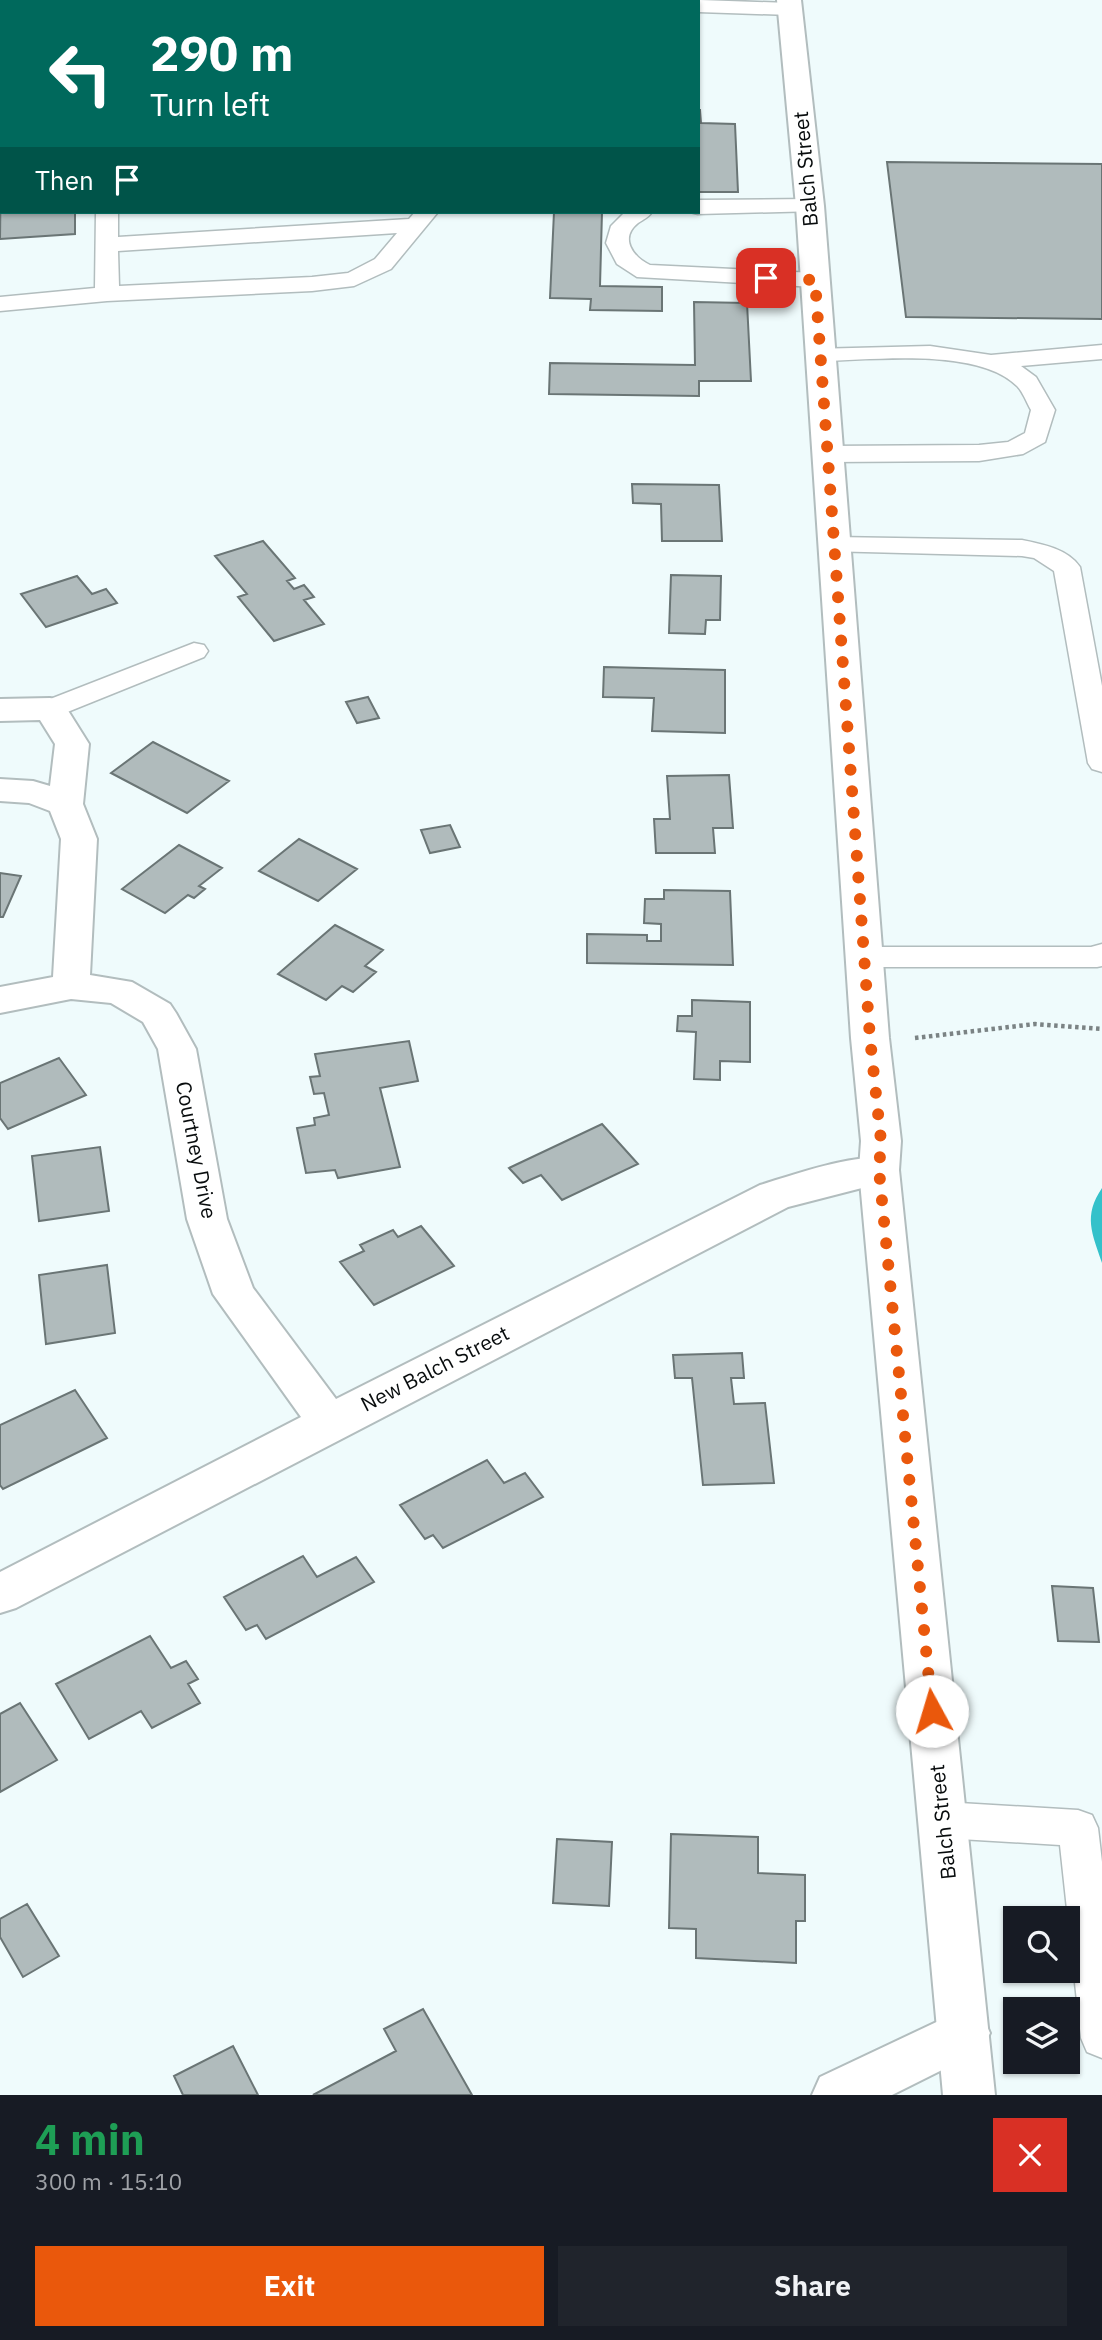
<!DOCTYPE html>
<meta charset="utf-8">
<style>
body{margin:0;font-family:"IBM Plex Sans",sans-serif;background:#20242c;color:#f1f3f6;height:100vh;display:flex;flex-direction:column;font-size:26px;white-space:nowrap}
*{box-sizing:border-box;margin:0}
p{font-size:23px;color:#9ea1a6}
.icon{flex:none;width:38px;height:38px;fill:none;stroke:currentColor;stroke-width:2;stroke-linecap:round;stroke-linejoin:round}
.map{position:relative;height:2095px;overflow:hidden}
.drawer{display:flex;flex-direction:column;background:#171b24;flex:1}
.drawer>*{flex:none}
.top-card{position:absolute;left:0px;top:0px;width:700px;height:214px;box-shadow:0 2px 5px #0004;background:#00695c;color:#fff;overflow:hidden}
.tools{position:absolute;left:1003px;top:1906px;display:grid;gap:14px}
.tools a{display:grid;place-items:center;width:77px;height:77px;border-radius:0px;background:#171b24;box-shadow:0 2px 5px #0004;font-size:35px}
.pin{position:absolute;display:grid;place-items:center;width:60px;height:60px;color:#fff;margin:-30px;border-radius:14px;box-shadow:0 4px 10px #0006}
.me{position:absolute;width:77px;margin:-38px;rotate:354deg;stroke-linejoin:round;filter:drop-shadow(0 0 5px #0008)}
.turn{display:flex;align-items:center;gap:24px;height:147px;padding:0 35px;font-size:32px}
.turn .icon{width:91px;height:91px;stroke-width:2.5}
.turn b{display:block;font-size:49px;line-height:60px}
.then{display:flex;align-items:center;height:66px;padding:0 35px;background:#0003;gap:14px;font-size:26px}
.round{display:grid;place-items:center;flex:none;width:74px;height:74px;border-radius:0px;background:#20242c}
.summary{display:flex;align-items:center;justify-content:space-between;height:119px;padding:0 35px}
h1{font-size:42px;font-weight:700;line-height:52px;color:#1e9e55}
.primary-button{display:flex;gap:14px;margin-top:auto;padding:14px 35px}
.primary-button a{flex:1;height:80px;border-radius:0px;background:#ea580c;color:#fff;font-size:28px;font-weight:700;line-height:80px;text-align:center}
.primary-button a+a{background:#20242c;color:#f1f3f6}
.map>svg:first-child{display:block}
.water{fill:#34c1ca}
.building{fill:#b0bbbc;stroke:#6a7575;stroke-width:2}
.lines{fill:none;stroke-linecap:round;stroke-linejoin:round}
.service-casing{stroke:#b2bdbe;stroke-width:3}
.minor-casing{stroke:#b2bdbe;stroke-width:4}
.tertiary-casing{stroke:#b2bdbe;stroke-width:4}
.path{stroke:#7b8384;stroke-width:4.5;stroke-dasharray:3.5 3.5;stroke-linecap:butt}
.service{fill:#fff;fill-rule:evenodd}
.minor{fill:#fff;fill-rule:evenodd}
.tertiary{fill:#fff;fill-rule:evenodd}
.route{stroke:#ea580c;stroke-width:12;stroke-dasharray:0 21.6}
.labels{text-anchor:middle;stroke-width:6;stroke-linejoin:round;paint-order:stroke}
.street-label{font-size:21px;fill:#080c0d;stroke:#fff}
</style>
<div class="map">
<svg width="1102" height="2095" viewBox="0 0 1102 2095">
<rect width="100%" height="100%" fill="#effbfc"/>
<path class="water" d="M1102,1188V1263C1092,1233 1083,1216 1102,1188Z"/>
<path class="building" d="M2,82V212H75V234L0,239Z
M698,110H700L701,123L735,124L738,192H698Z
M887,162L1102,164V319L906,317Z
M554,212H602L600,286L662,287V311L590,310L591,299L550,298Z
M694,302L747,303L751,381H699V396L549,394L550,363L695,365Z
M632,484L719,485L722,541H662L661,504L633,503Z
M263,541L295,578L287,581L294,589L304,585L314,597L304,600L324,624L274,641L238,597L247,594L215,556Z
M671,575L721,576L720,620H706L705,634L669,633Z
M77,576L92,594L106,589L117,603L46,627L21,594Z
M604,667L725,670V733L652,731L654,698L603,697Z
M368,697L379,718L357,723L346,702Z
M153,742L229,781L187,813L111,773Z
M729,775L733,828H713L715,853H656L654,819H670L667,776Z
M450,825L460,847L430,853L421,830Z
M299,839L357,869L318,901L259,871Z
M179,845L222,868L199,886L205,889L194,898L188,895L165,913L122,889Z
M0,873L21,876L3,917H0Z
M664,890L730,891L733,965L587,963V934L647,935V941H661V924L644,923L645,899H664Z
M335,925L383,950L365,966L376,972L353,992L342,986L326,1000L278,974Z
M692,1000L750,1002V1062L720,1061V1080L694,1079L696,1032L677,1031L678,1016H692Z
M409,1041L418,1081L380,1088L400,1167L338,1178L335,1170L306,1173L297,1128L315,1125L314,1118L329,1115L324,1093L314,1094L310,1077L320,1076L315,1054Z
M59,1058L86,1095L8,1129L0,1118V1083Z
M602,1124L638,1164L562,1200L541,1175L523,1183L509,1168Z
M100,1147L109,1211L39,1221L32,1156Z
M421,1226L454,1266L374,1305L340,1262L364,1251L360,1245L393,1230L398,1237Z
M107,1265L115,1333L46,1344L39,1275Z
M742,1353L744,1378H731L734,1404L765,1403L774,1483L703,1485L692,1378H675L673,1355Z
M75,1390L107,1438L3,1489L0,1485V1425Z
M487,1460L504,1483L525,1473L543,1497L443,1548L433,1535L425,1539L400,1505Z
M303,1556L317,1577L356,1557L374,1582L266,1639L257,1625L246,1630L224,1597Z
M1052,1586L1093,1588L1099,1642L1058,1641Z
M150,1636L171,1668L186,1661L198,1679L188,1684L200,1703L152,1728L141,1711L89,1739L56,1684Z
M20,1703L57,1760L0,1792V1714Z
M671,1834L758,1837V1873L805,1875V1921H796V1963L696,1958V1929L669,1928Z
M557,1839L612,1842L609,1906L553,1903Z
M27,1904L59,1956L23,1977L0,1937V1919Z
M423,2009L472,2095H313L396,2051L384,2029Z
M233,2046L258,2095H183L174,2076Z"/>
<g class="lines">
<defs>
<path id="service" d="M700,0L790,3L797,5L800,9L797,13L790,15L698,12V2H691Z
M0,55H2V67H0Z
M810,199L818,201L821,206L818,211L698,214L690,212H698V200Z
M96,212H118V237L409,219L415,212H438L391,269L354,286L312,291L107,301L0,311V297L95,288ZM397,233L375,259L348,273L312,277L119,286L118,251Z
M625,212H652C648,218 644,219 638,223C619,238 633,257 650,265L815,273L823,275L827,280L823,285L815,287L637,277L617,264L606,243L611,226Z
M1102,345V359L1021,366L1036,377L1055,410L1045,442L1023,454L979,461L829,462L820,459L816,454L820,449L829,446L979,445L1008,442L1025,433L1031,410C1027,403 1023,392 1017,386C978,347 873,360 821,361L813,359L809,354L813,349L930,346L991,355Z
M835,537L1022,540C1042,544 1068,549 1080,567L1102,686V772L1092,769L1088,763L1054,571L1034,558L1022,556L826,551L822,545L826,539Z
M194,643L204,645L208,651L204,657L60,715L50,718L40,715L36,709L40,703Z
M1102,944V966L1097,967H864L853,964L849,957L853,950L864,947H1091Z
M943,1802L1078,1810L1092,1815L1098,1828L1102,1862V2058L1087,2052L1081,2038L1060,1845L943,1838L929,1833L923,1820L929,1807Z"/>
<path id="minor" d="M50,698L62,701L89,744L83,804L97,839L90,975L132,982L170,1004L176,1013L196,1049L227,1219L253,1288L336,1399L760,1185C793,1175 862,1150 893,1160L899,1170L893,1180L788,1207L16,1608L0,1613V1572L301,1417L213,1294L187,1219L158,1049L143,1022L111,1003L71,999L0,1013V987L53,977L61,839L50,811L29,803L0,801V779L33,781L50,786L55,744L40,720L0,721V699Z
M964,2009L982,2016L990,2033L982,2050L892,2095H812L820,2077Z"/>
<path id="tertiary" d="M777,0H801L824,206L889,1038L901,1141L899,1170L995,2095H943L859,1170L861,1141L851,1038L796,206Z"/>
</defs>
<use href="#service" class="service-casing"/>
<use href="#minor" class="minor-casing"/>
<use href="#tertiary" class="tertiary-casing"/>
<path class="path" d="M915,1038L1035,1024L1102,1029"/>
<use href="#service" class="service"/>
<use href="#minor" class="minor"/>
<use href="#tertiary" class="tertiary"/>
</g>
<g class="lines">
<path class="route" d="M766,278L815,280L870,1038L881,1141L879,1170L932,1711"/>
</g>
<g class="labels">
<g class="street-label">
<text transform="translate(806 169) rotate(-95)" y="7">Balch Street</text>
<text transform="translate(196 1150) rotate(79)" y="7">Courtney Drive</text>
<text transform="translate(435 1369) rotate(-27)" y="7">New Balch Street</text>
<text transform="translate(943 1822) rotate(-96)" y="7">Balch Street</text>
</g>
</g>
</svg>
<div class="tools">
<a><svg class="icon" aria-label="search" viewBox="0 0 24 24"><circle cx="10" cy="10" r="6"/><path d="M15 15l6 6"/></svg></a>
<a><svg class="icon" aria-label="layers" viewBox="0 0 24 24"><path d="M12 4l9 5-9 5-9-5zM3 14l9 5 9-5"/></svg></a>
</div>
<div class="pin" style="left:766px;top:278px;background:#d93025"><svg class="icon" aria-label="arrive" viewBox="0 0 24 24"><path d="M6 21V4h12l-3 4 3 4H6"/></svg></div>
<svg class="me" style="left:932px;top:1711px" viewBox="-20 -20 40 40"><circle r="19" fill="#fff"/><path d="M0-13L10 11 0 6-10 11z" fill="#ea580c"/></svg>
<div class="top-card">
<div class="turn"><svg class="icon" aria-label="left" viewBox="0 0 24 24"><path d="M17 20v-9H6M10 6l-5 5 5 5"/></svg><div><b>290 m</b>Turn left</div></div>
<div class="then">Then<svg class="icon" aria-label="arrive" viewBox="0 0 24 24"><path d="M6 21V4h12l-3 4 3 4H6"/></svg></div>
</div>
</div>
<section class="drawer">
<div class="summary"><div><h1>4 min</h1><p>300 m · 15:10</p></div><a class="round" style="background:#d93025;color:#fff"><svg class="icon" aria-label="close" viewBox="0 0 24 24"><path d="M6 6l12 12M18 6L6 18"/></svg></a></div>
<div class="primary-button"><a>Exit</a><a>Share</a></div>
</section>
